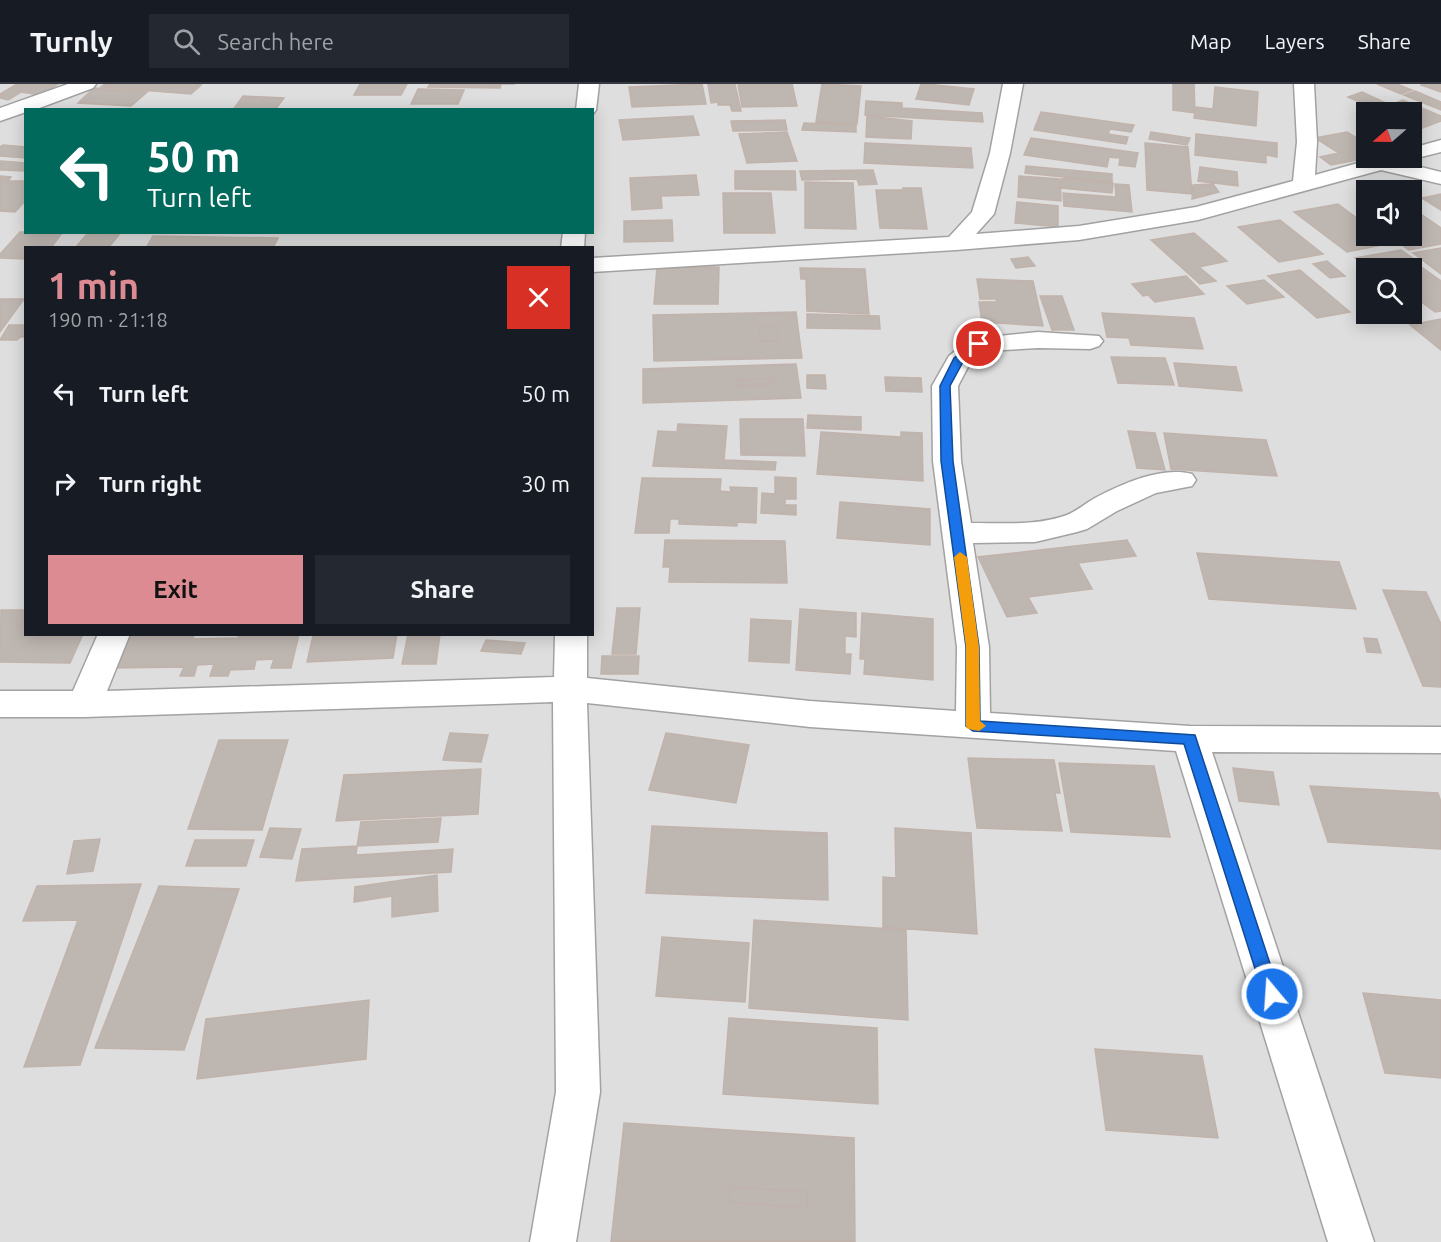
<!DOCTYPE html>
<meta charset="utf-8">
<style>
body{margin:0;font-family:Ubuntu,sans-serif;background:#242831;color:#f1f3f6;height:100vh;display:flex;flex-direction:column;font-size:22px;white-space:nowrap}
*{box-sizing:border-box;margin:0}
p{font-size:20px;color:#9ea1a6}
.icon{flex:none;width:33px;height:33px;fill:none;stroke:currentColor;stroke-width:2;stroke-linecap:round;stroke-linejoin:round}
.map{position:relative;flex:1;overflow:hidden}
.side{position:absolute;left:24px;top:162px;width:570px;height:390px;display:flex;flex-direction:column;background:#171b24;border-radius:0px;box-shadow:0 3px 15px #0003}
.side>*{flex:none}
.banner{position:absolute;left:24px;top:24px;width:570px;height:126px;border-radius:0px;box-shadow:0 3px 15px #0003;background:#00695c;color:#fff;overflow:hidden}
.needle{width:39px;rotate:250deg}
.buttons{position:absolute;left:1356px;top:18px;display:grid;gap:12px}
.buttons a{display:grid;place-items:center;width:66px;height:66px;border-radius:0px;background:#171b24;box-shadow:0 3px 15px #0003;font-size:30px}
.pin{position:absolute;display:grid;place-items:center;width:51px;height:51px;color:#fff;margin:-26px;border:3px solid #fff;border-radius:50%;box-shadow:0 2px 6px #0007}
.me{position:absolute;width:66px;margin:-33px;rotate:342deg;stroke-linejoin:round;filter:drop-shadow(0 0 4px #0008)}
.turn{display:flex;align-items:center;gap:21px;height:126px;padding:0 24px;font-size:27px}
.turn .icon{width:78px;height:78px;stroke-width:2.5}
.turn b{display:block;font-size:42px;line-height:51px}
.round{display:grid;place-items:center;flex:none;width:63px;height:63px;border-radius:0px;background:#242831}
.overview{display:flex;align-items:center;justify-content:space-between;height:102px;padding:0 24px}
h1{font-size:36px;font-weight:700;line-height:45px;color:#dd8b93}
.primary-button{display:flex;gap:12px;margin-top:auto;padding:12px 24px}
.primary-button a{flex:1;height:69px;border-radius:0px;background:#dd8b93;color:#111;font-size:24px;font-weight:700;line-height:69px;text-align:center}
.primary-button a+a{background:#242831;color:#f1f3f6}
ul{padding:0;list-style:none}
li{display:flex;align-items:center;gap:18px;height:90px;padding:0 24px}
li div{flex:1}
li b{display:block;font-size:22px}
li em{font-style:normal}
header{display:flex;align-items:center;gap:36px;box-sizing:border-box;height:84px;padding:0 30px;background:#171b24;border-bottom:2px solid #363941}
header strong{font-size:28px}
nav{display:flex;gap:33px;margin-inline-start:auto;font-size:21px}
.search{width:420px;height:54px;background:#242831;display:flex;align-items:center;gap:15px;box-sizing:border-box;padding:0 21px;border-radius:0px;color:#9ea1a6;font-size:22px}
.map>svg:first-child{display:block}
.residential{fill:#dedede;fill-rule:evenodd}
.building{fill:#beb6b1;stroke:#c1b3ab;stroke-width:1.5;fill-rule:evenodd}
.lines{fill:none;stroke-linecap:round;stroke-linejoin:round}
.street-casing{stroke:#a2a2a2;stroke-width:3}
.street{fill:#fff;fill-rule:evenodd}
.route{fill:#1a73e8;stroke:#114b97;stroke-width:1.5}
.slow{fill:#f59e0b}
</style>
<header>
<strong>Turnly</strong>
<div class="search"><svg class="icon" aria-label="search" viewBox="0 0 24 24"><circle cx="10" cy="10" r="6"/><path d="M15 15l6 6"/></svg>Search here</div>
<nav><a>Map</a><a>Layers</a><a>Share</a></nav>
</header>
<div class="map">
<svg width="1441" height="1158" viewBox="0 0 1441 1158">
<rect width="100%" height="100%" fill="#f0ede8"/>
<path class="residential" d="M0,0H1441V1158H0ZM26,26H592V148H26ZM1366,28H1412V74H1366ZM1366,106H1412V152H1366ZM26,164H592V550H26ZM1366,184H1412V230H1366Z"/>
<path class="building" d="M17,0H58L40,11L21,8L8,16L0,14V10Z
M105,0H192L201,1L191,10L101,3Z
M360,0H407L401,11H354Z
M430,0H515H501L500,4L428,3Z
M702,0L706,20L632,23L629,3Z
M708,0H735L741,27H732L730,21H718V18L711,19Z
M738,0H792L797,22L742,23Z
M822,0L861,2L857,40L816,38Z
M921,0H926L974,5L969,21L916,15Z
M1173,0H1194L1195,29L1173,26Z
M1377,0H1397L1412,6L1401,10Z
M1441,0V8L1421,1L1422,0Z
M1215,3L1258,8L1256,42L1194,34L1196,23L1213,25Z
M94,4L147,8L131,22L78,19Z
M418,5L464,6L458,20H411Z
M1415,7L1441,18V26L1404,11Z
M1362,8L1390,21L1403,16L1441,32V37L1420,45L1412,41V28H1383L1348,13Z
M243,12L284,14L275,26H233Z
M866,17L902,19V24L982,29L983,38L865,31Z
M1041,28L1134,41L1131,48L1110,45L1108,50L1128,53L1126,60L1034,46Z
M693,32L699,51L623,56L619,36Z
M867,32L912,37L911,55L866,53Z
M785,36L787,46L733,47L731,37Z
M804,39L856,41V48L802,46Z
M787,48L797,77L747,79L739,50Z
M1151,48L1190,54L1187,61L1149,55Z
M1347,48L1366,60L1368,74L1331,81L1320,73L1339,69L1315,54Z
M1196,50L1277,59V73L1266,71V79L1195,71Z
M1031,54L1138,69L1135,83L1119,81L1120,74L1109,73L1107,83L1024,71Z
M865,59L971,64L973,84L864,79Z
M1145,59L1188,63L1192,110L1147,106Z
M3,61L26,63V74L0,72V63Z
M0,77L26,79V87L0,86Z
M1026,82L1112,90V98L1025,89Z
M1200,83L1237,88L1238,102L1198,97Z
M873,86L877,100L859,101L857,95L802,96L800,87Z
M735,87H795L796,106L735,105Z
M696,91L699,111L661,112L662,124L632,126L630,94Z
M0,92L11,93L8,97H26V116L15,128L0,127Z
M1019,92L1060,95L1061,117L1018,113Z
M1062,94L1113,99L1112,109L1061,104Z
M805,98L853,99L856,145L805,144Z
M1115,100L1129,101L1132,128L1064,122L1063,109L1116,113Z
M1213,100L1219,108L1192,115L1193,101Z
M903,104H921L927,145L880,144L876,106H903Z
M723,109H771L775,149H724Z
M1441,110V126L1422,114Z
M1017,118L1058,122V143L1015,139Z
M1338,120L1366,141V152H1381L1392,159L1347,168L1294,128Z
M1412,124L1441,144V160L1409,166L1389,152H1412Z
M672,136L673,157L624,158V137Z
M1280,136L1323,170L1279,178L1238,143Z
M20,148H26L62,149L51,164H26V175L0,174V170Z
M88,149L119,151L108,164H75Z
M1194,149L1227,177L1199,183L1216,197L1200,200L1151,156Z
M153,152L278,154L273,164H146Z
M1441,164V190L1413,169Z
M1401,166L1417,177L1368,184L1355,174Z
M1028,173L1035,182L1016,184L1011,175Z
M1327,177L1345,192L1330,194L1313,180Z
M1420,182L1441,197V227L1435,228L1412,211L1410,184Z
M657,183H719L718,220H654Z
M800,184L865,185L869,230L807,227L806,195H801Z
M1300,186L1350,228L1317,234L1268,192Z
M1186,192L1204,210L1155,218L1148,211L1143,212L1132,200Z
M977,195L1033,197L1043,242L982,238L979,218H997L996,215H980Z
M1264,196L1284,213L1247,220L1227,202Z
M1040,212H1062L1074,246H1052Z
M0,215H24L0,248Z
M796,228L802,274L654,277L653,231ZM759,242H777L779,257H760Z
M1102,229L1194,234L1203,265L1131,261L1129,254L1107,253Z
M807,230L879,232L880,245L807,244Z
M1441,235V266L1410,241Z
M9,241H26V253H20L17,256H0Z
M759,242H777L779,257H760Z
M1111,273L1165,274L1174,301L1118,299Z
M1174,279L1236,283L1242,307L1179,302Z
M796,280L801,314L643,319V285ZM772,294L774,300L738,303L736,296Z
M807,291H825L826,305L807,304Z
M885,293L921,294L922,308L886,307Z
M772,294L774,300L738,303L736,296Z
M808,331L861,333V346L807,344Z
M740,335H803L805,372L741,371Z
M678,340L727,342L724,376L776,378L775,386L653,382L658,347L677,348Z
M1128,347L1155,349L1165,386L1137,384Z
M821,348L901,353V348L922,349L923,397L817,390Z
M1164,349L1266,356L1277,392L1171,385Z
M775,393L796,394V415H785V421H796V431L761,429L762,409L775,410Z
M642,394L721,395L720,407L731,408L730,403L757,404L756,439L737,438V442L679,440V435H670L669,449H635Z
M840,418L930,425V461L837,454Z
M665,456L785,457L787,499L669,498L670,483H663Z
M1127,456L1136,472L1078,479L1092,505L1028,513L1037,529L1007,533L978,473Z
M1197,469L1339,478L1356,525L1209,515Z
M1383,506L1426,508L1441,540V603L1423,602Z
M617,524H640L636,570H612Z
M800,525L856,529V553L845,552V570H851L850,590L796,586Z
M1,526H26V550H83L70,579L0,578Z
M862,529L933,535V596L864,590L865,575H860Z
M751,535L791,537L789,579L749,577Z
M125,550H194L193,555L238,554L239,550H299L291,584H271L274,575L256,576L254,585L230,586L228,592H210L214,580L197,581L194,592H180L184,583L112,584Z
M397,550L393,574L307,578L313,552Z
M408,550H440L436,580H402Z
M1364,554L1377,555L1381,569L1367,568Z
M486,556L525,559L521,570L481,567Z
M602,572H639L638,590H601Z
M450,649L488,651L481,678L443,676Z
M666,649L749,661L736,719L649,706Z
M219,656H288L262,746L188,745Z
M968,674L1054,676L1060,709H1055L1062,747L977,744Z
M1059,679L1154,682L1170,753L1071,748Z
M1233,684L1273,688L1279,721L1239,717Z
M481,685L478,730L336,737L344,691Z
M1310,702L1438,709L1441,718V765L1328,758Z
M441,734L438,758L357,762L361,738Z
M652,742L827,749L828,816L646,809Z
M270,744L301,745L292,775L260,773Z
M895,744L971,749L977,850L883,843V793L896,794Z
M100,755L93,787L67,790L74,757Z
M195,756H254L246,782H186Z
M357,762L356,771L453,765L451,788L296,797L302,765Z
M437,791L438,827L392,833V812L354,818L355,803Z
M141,800L80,981L24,983L78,836L23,837L37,802Z
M159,802L239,805L184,966L95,964Z
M754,836L906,846L908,936L749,924Z
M662,853L749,859L745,918L656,912Z
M1363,909L1441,916V994L1385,989Z
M369,916L366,975L197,995L206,935Z
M729,934L877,944L878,1020L723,1010Z
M1095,965L1202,972L1218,1054L1106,1046Z
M624,1039L854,1054L855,1158H611ZM730,1103L807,1108V1124L729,1118Z
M730,1103L807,1108V1124L729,1118Z"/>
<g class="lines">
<defs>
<path id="street" d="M68,0H96L93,4L34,26H26V28L0,37V24Z
M579,0H599L596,26L593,30L592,26H576Z
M1003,0H1023L1010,69L994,130L976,150L1079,142L1196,123L1293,97L1297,58L1294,0H1314L1317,58L1315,91L1376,74H1412V64L1441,56V68L1409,76L1405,79L1441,88V100L1381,86L1198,136L1079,156L956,166L592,188V174L949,153L972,128L990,69Z
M563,148H585L584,164H561Z
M1038,248L1099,252L1103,257L1099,262L1090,265L1038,264L986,267L969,281L958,302L961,377L971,439C1002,439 1037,442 1067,431C1077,427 1086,419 1095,414C1122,400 1161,382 1192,390L1196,396L1192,402L1156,409L1117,427L1087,445L1077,448L1035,458L973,459L989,563L990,629L1190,642L1441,643V669L1212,668L1374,1158H1328L1176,667L810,643L587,619L600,1008L576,1158H530L556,1008L553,618L85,633H0V607H73L98,550H130L107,607L554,593L555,550H587V594L810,617L956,627L957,563L933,377L932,302L949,272L970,255Z"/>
</defs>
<use href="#street" class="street-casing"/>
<use href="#street" class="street"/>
</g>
<path class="route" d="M975,257L984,260L963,278L950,302L953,377L979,563L980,637L1195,651L1280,910L1278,915L1272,917L1266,915L1263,910L1184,660L973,647L966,642V563L941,377L940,302L954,274Z"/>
<path class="slow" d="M960,468L967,473L979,563L980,637L986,642L979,647L968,645L966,642V563L954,473Z"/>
</svg>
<div class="buttons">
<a><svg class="needle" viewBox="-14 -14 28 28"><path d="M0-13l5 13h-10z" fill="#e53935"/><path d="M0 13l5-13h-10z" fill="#9ea1a6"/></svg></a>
<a><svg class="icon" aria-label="sound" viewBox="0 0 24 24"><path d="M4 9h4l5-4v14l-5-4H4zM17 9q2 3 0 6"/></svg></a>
<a><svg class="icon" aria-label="search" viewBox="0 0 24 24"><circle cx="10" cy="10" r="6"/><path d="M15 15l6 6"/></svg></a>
</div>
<div class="pin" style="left:979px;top:260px;background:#d93025"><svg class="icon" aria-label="arrive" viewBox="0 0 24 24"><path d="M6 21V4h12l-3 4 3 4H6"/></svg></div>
<svg class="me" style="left:1272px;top:910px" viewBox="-20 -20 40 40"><circle r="17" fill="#1a73e8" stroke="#fff" stroke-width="3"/><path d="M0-11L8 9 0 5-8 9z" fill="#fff"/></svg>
<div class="banner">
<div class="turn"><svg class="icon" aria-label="left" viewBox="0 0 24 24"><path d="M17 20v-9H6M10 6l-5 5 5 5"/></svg><div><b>50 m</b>Turn left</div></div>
</div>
<section class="side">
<div class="overview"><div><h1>1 min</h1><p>190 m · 21:18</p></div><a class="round" style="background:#d93025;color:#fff"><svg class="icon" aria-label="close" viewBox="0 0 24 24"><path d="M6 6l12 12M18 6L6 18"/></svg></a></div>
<ul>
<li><svg class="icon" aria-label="left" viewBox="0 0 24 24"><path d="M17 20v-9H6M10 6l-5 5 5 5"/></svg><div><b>Turn left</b></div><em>50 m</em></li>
<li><svg class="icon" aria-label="right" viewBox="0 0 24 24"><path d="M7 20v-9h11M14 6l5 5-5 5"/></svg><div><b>Turn right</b></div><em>30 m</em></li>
</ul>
<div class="primary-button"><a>Exit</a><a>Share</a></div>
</section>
</div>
